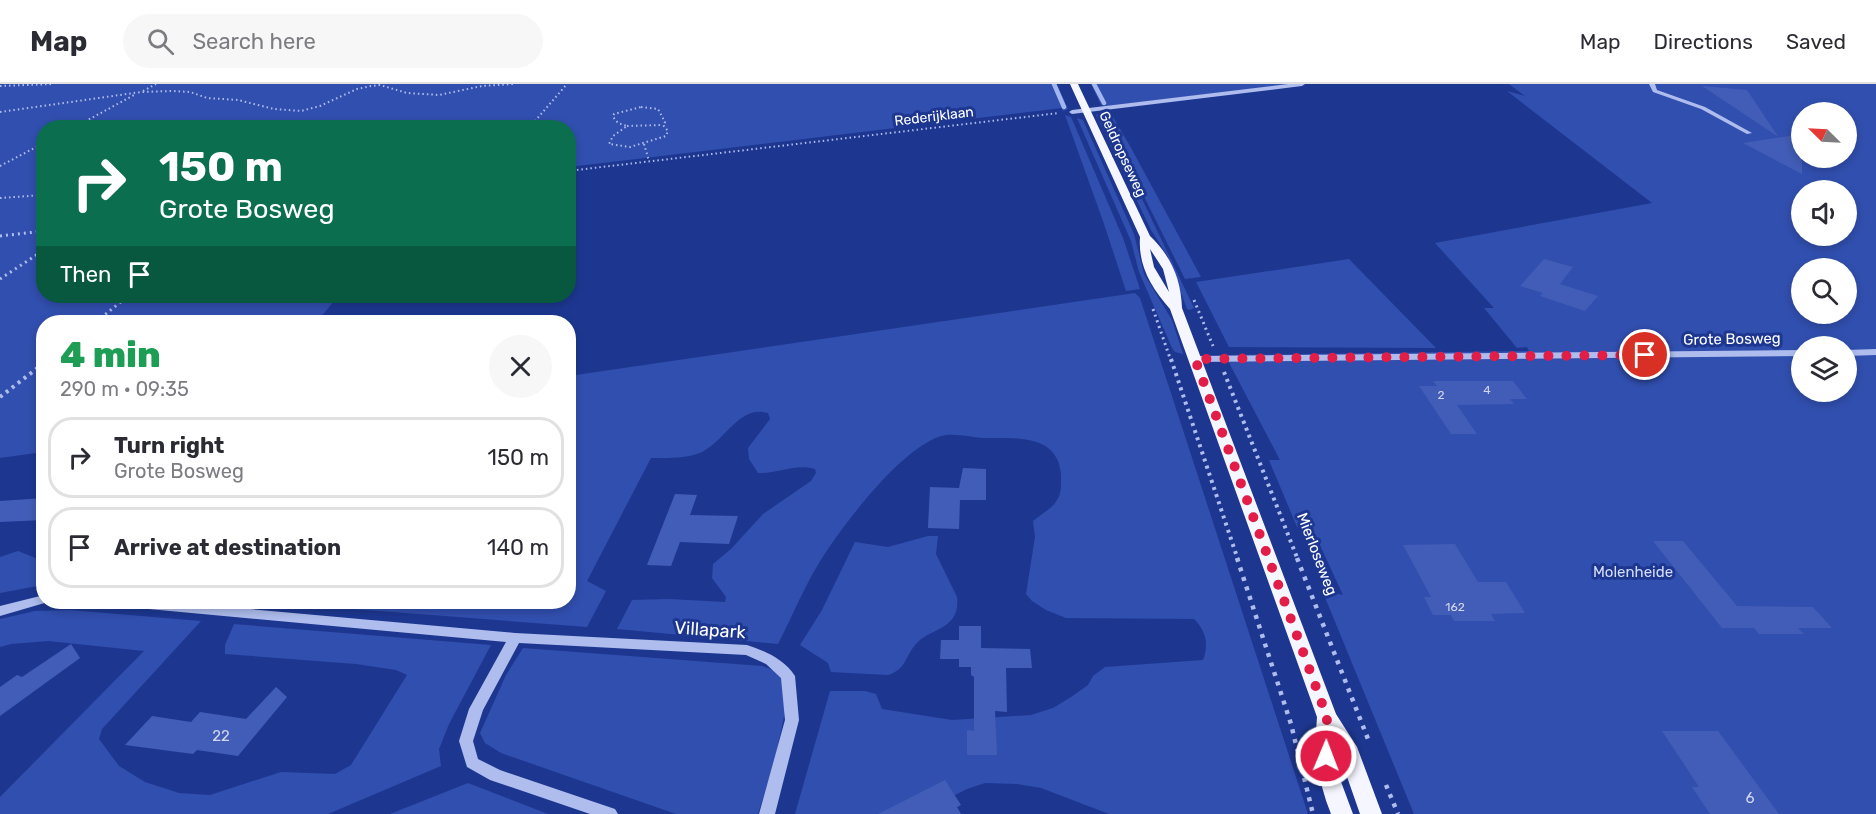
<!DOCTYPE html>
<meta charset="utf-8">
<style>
body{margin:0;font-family:Rubik,sans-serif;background:#f7f7f7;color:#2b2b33;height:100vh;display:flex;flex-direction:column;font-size:22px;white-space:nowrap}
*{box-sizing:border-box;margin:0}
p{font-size:20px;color:#7c7c81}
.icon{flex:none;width:33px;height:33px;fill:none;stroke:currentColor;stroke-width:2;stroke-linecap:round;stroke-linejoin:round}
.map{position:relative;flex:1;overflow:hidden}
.sheet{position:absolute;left:36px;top:231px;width:540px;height:294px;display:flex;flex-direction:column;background:#fff;border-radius:24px;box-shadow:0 3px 9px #0003}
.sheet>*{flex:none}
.banner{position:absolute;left:36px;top:36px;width:540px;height:183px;border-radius:24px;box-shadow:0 3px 9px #0003;background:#0b6e4f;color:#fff;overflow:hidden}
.needle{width:39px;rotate:294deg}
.tools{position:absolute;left:1791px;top:18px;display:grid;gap:12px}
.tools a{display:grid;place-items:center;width:66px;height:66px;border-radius:50%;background:#fff;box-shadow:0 3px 9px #0003;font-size:30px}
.pin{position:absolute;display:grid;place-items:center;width:51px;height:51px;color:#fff;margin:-26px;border:3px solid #fff;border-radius:50%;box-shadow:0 2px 6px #0007}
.me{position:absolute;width:66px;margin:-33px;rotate:1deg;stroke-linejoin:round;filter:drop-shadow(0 0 4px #0008)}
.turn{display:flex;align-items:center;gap:21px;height:126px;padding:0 24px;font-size:27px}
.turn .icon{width:78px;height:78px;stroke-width:2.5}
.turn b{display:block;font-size:42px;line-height:51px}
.then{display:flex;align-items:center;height:57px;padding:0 24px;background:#0003;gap:12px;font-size:22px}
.round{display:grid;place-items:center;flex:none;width:63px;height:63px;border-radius:32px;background:#f7f7f7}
.headline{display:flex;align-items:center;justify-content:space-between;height:102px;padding:0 24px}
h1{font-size:36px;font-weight:800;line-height:45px;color:#1e9e55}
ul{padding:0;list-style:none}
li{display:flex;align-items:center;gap:18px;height:81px;margin:0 12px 9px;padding:0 12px;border:3px solid #e1e1e2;border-radius:24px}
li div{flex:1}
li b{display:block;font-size:22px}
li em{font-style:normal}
header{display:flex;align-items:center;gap:36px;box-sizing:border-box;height:84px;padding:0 30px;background:#fff;border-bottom:2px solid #e1e1e2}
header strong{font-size:28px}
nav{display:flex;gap:33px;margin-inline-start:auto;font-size:21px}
.search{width:420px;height:54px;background:#f7f7f7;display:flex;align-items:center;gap:15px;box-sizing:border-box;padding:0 21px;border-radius:33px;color:#7c7c81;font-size:22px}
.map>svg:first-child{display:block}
.green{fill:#314faf;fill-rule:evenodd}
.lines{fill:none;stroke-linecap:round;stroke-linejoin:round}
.stream{stroke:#a1b5ef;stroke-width:4.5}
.building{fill:#425db7}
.path-far3{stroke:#aebdee;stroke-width:2;stroke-dasharray:1.5 3;stroke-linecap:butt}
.path-far2{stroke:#aebdee;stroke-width:3;stroke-dasharray:2 4;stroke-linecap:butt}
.path-far1{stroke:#aebdee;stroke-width:4;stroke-dasharray:3 4.5;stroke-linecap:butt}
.path{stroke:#aebdee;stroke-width:4.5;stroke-dasharray:4 6;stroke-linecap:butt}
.minor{fill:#aebdee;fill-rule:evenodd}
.major{fill:#f5f6ff;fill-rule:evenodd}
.route{stroke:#e11d48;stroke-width:10;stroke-dasharray:0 18}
.labels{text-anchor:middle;stroke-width:6;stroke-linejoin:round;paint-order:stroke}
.number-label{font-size:12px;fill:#d0d6ed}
.far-street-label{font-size:14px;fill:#fff;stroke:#1d3791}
.street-label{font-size:15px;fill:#fff;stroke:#1d3791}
.park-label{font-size:15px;fill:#d4ddfa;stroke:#1d3791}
.near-number-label{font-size:15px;fill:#d0d6ed}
.near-street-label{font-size:18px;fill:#fff;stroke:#1d3791}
</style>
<header>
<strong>Map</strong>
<div class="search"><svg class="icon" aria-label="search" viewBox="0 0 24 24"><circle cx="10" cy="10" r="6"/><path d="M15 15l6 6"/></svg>Search here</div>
<nav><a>Map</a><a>Directions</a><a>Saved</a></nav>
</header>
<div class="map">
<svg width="1876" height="730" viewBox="0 0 1876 730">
<rect width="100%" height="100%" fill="#1d3791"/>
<path class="green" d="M0,0H1057L1068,25L1063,27L1062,24L569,83L568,44H44V212H338L317,238H44L43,368L0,374Z
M1091,0H1292L1107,22L1101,21Z
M1509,0H1876V730H1414L1322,506L1343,511L1312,444L1297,443L1269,376H1280L1225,271L1529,267L1527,263L1517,264L1484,224H1494L1435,159L1652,119L1507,7L1525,12ZM1802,28H1846V74H1802ZM1802,106H1846V152H1802ZM1802,184H1846V230H1802ZM1802,262H1846V308H1802Z
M1109,26L1130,62L1201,193L1185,195L1107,38L1104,27Z
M1101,29L1194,224L1190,226L1187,225L1167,171L1151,146L1096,31Z
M1065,31L1071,33L1123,154L1140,205L1126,207L1104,140Z
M1077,34L1083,36L1134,150L1144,190L1172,236L1183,270L1175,268L1172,264L1139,188L1131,157Z
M1349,175L1436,264L1229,263L1196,198Z
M1135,209L1140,214L1308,730H1109L1041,704L1017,700L985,699L967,705L917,730H795L830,607H865L876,610L882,625L952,636L1031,631L1053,624L1071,613L1088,601L1093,592L1105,583L1203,576C1209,560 1206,547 1194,535L1066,534L1046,526L1032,517L1026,510L1035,453L1033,437C1041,430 1052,425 1057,416C1062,409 1061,398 1061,390C1057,348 1013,355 983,354C969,353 951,348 938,353C899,368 847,436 824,471C806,498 793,531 778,560L617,545L632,516L669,515L725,518L726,513L712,494L713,480L731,465L763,430L811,397L816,389L815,385C797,379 776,390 758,389L749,375L748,364L770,335L768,329C739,321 725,357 702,368C686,375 668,374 651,374L587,497L606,507L587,543L260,518H568L569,292Z
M928,452H938L936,470L957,513C961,546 929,544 916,560C905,572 906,586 888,591L831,588L828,579L800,561L822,526L855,458L888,463Z
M18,467L43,477V501L0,509V473Z
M70,526L201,537L102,645L99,655L119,682L145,698L179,709L210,711L281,688L335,690L351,681L407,591L396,586L356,580L225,570V561L234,540L491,561L449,640L439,665L441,682L328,730H0V713L144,567L48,557L11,560L0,563V535L35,527Z
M523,564L762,582L779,588L789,609L774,680L758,730H676L501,669L485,659L480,649L506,591Z
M468,699L548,730H390Z"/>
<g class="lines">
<path class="stream" d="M1054,0L1064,23
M1094,0L1104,19"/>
</g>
<path class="building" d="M1702,2L1747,6L1777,51V52Z
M1802,50V90L1743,59Z
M1544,175L1573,183L1560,200L1598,212L1585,227L1540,212L1543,209L1520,202Z
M1433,297H1513L1527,315H1510L1514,320L1457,321L1477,350H1451L1419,302H1437Z
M963,384L986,385V416H960L959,445L928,444L930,403L959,404Z
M675,410L697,411L690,431L738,432L729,460L680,458L671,482L647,481Z
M44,414V436L0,438V417Z
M1653,457H1683L1737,522L1813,523L1832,544H1798L1804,550H1759L1754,544H1722Z
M1455,460L1478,498H1506L1525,529L1491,530L1495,537H1454L1451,531H1433L1424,513H1431L1403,461Z
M959,542H981V564L1030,565L1032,584H1006L1007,628L995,627L997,671H967V646L974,647V593L971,591V583H959V575H940L941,556H959Z
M71,560L80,574L0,632V603L17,591L22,593Z
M276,603L287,613L238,672L197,666L193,670L125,661L152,632L191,638L200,628L246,635Z
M1662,647H1718L1779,730H1710L1692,703H1699Z
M945,696L961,721L957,723L961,730H878Z"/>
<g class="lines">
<path class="path-far3" d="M0,2L53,0
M143,7L156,0
M641,23L658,25L665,38L663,41L668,47L666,52L630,63L609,60L613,52L627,42L618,39L613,33L614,30Z
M0,28L141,8L172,7L190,8L207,14L238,16L274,25L301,27L320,22L357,5L371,2L380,1L407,9L439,11L482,2L513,0
M627,42L663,41
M73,44L136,10
M529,44L567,0
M644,60L649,77
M0,82L44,59
M568,87L1059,29
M0,114L44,111"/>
<path class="path-far2" d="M0,152L44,147
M0,195L44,166
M1194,216L1213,262
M1153,225L1171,277
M96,238L128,212"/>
<path class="path-far1" d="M1171,275L1238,476
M1224,288L1298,476
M0,313L44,279"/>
<path class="path" d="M1237,474L1291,640L1313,730
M1297,474L1368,655
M1386,701L1398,730"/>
<path class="minor" d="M1288,0H1305L1302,2L1072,30L1069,28L1072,26Z
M1649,0H1655L1657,6L1705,23L1752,49L1747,50L1701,25L1653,8Z
M1876,265V271L1846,272V266Z
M1802,266V272L1195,278L1190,275L1195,272Z
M44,511V518H48L0,532V522Z
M121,518H172L515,549L747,561C765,567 784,575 795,592L799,636L775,730H759L785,636L781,594L766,580L746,571L519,559L483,626L473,657L478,675L500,686L615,725L618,730H590L490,696L467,683L459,657L469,625L506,558L127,523L123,521Z"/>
<path class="major" d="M1070,0H1078L1150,152C1171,172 1181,195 1182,224L1336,630L1357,663L1382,730H1360L1337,664L1340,695L1353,730H1331C1318,698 1314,667 1317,633L1170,225C1151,203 1138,182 1140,153ZM1150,165L1163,185L1169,208L1154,183Z"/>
</g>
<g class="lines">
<path class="route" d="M1326,672L1327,633L1195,275L1645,271"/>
</g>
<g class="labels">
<g class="number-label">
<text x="1487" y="310">4</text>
<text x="1441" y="315">2</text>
<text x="1455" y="527">162</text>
</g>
<g class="far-street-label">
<text transform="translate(934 32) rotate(-7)" y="5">Rederijklaan</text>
<text transform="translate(1123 70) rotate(65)" y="5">Geldropseweg</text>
</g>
<g class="street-label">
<text transform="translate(1732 255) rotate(-1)" y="5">Grote Bosweg</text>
<text transform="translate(1317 470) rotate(69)" y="5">Mierloseweg</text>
</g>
<g class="park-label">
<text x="1633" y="493">Molenheide</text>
</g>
<g class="near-number-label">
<text x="221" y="657">22</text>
<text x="1750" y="719">6</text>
</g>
<g class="near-street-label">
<text transform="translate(710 546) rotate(4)" y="6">Villapark</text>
</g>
</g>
</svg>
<div class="tools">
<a><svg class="needle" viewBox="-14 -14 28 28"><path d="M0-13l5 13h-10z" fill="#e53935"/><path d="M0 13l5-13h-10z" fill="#7c7c81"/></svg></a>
<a><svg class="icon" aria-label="sound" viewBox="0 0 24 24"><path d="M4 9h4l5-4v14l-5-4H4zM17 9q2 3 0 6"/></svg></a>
<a><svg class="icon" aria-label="search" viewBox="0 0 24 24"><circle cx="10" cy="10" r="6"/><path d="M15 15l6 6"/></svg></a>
<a><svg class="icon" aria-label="layers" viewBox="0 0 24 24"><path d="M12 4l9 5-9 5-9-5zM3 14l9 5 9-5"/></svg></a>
</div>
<div class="pin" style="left:1645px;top:271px;background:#d93025"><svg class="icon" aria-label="arrive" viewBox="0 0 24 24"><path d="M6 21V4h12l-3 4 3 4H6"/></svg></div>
<svg class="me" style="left:1326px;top:672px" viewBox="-20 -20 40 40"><circle r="17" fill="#e11d48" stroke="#fff" stroke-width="3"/><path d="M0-11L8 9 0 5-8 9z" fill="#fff"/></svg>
<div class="banner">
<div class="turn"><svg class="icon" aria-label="right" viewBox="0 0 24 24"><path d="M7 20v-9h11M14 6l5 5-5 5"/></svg><div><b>150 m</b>Grote Bosweg</div></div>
<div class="then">Then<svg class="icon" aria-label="arrive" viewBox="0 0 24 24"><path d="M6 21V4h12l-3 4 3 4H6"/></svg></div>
</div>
<section class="sheet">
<div class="headline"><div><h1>4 min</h1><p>290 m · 09:35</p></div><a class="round"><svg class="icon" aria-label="close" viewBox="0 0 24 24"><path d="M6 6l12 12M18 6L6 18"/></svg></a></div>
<ul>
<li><svg class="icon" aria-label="right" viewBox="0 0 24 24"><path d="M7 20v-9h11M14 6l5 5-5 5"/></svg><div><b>Turn right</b><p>Grote Bosweg</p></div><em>150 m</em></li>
<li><svg class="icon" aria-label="arrive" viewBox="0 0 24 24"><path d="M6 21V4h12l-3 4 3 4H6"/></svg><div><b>Arrive at destination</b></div><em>140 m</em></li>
</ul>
</section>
</div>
